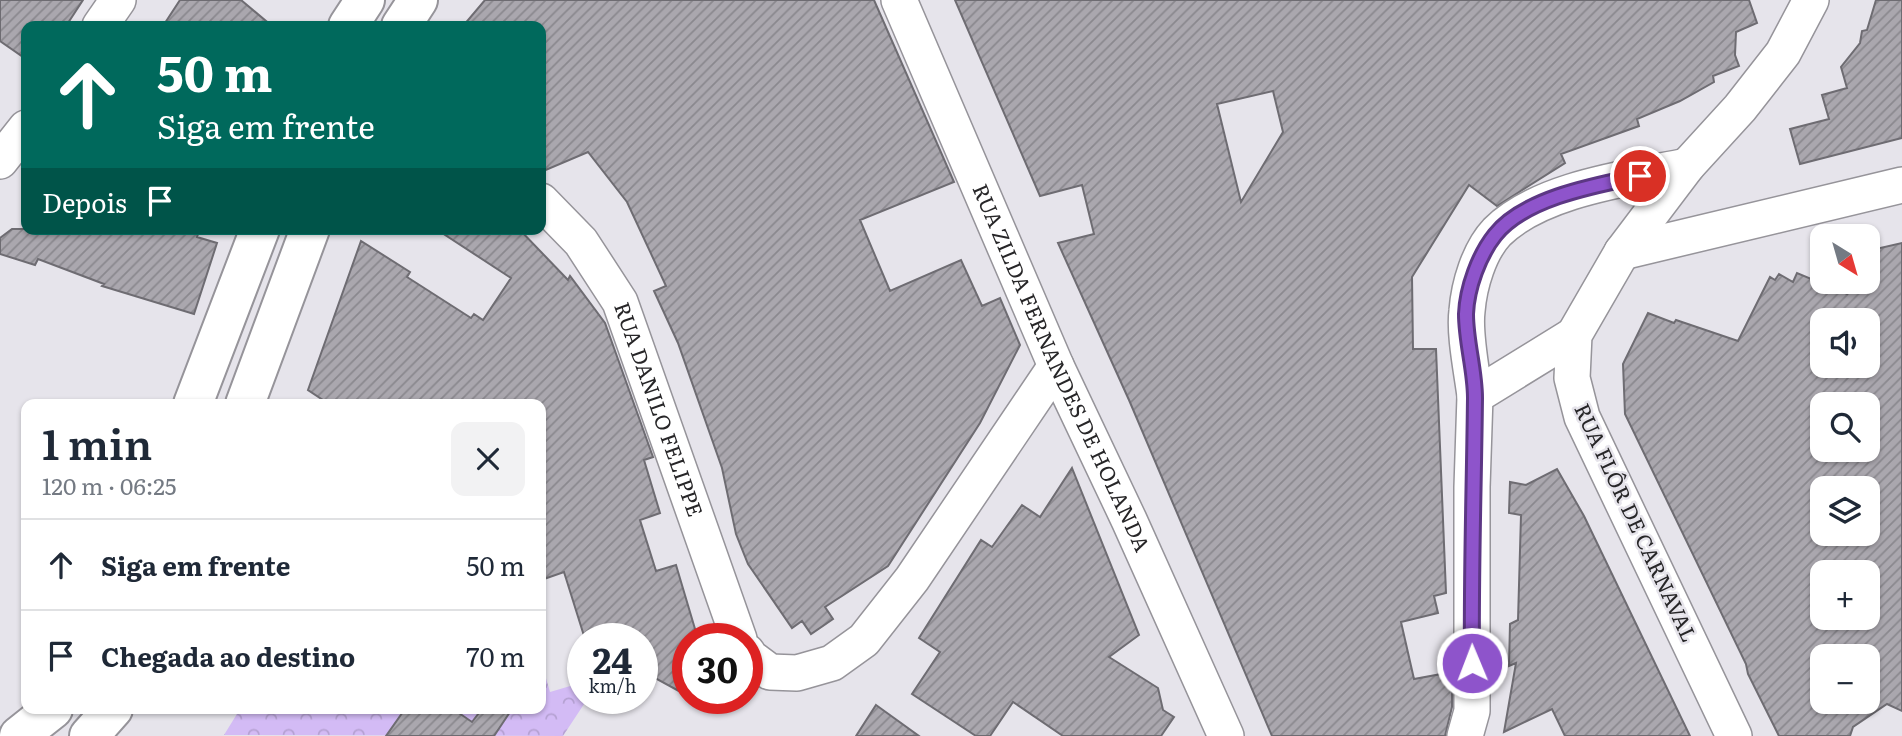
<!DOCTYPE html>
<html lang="pt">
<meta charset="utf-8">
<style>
body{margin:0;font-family:Literata,serif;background:#f2f2f3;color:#1f2937;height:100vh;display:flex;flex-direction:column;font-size:26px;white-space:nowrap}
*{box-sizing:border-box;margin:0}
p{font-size:23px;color:#747a83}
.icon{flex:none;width:38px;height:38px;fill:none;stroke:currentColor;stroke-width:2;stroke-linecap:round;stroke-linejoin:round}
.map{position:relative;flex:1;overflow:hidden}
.details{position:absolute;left:21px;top:399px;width:525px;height:315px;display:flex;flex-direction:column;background:#fff;border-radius:14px;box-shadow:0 2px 5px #0004}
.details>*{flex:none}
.banner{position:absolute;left:21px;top:21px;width:525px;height:214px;border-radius:14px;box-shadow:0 2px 5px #0004;background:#00695c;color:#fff;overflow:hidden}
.needle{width:46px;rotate:143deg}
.fabs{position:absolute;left:1810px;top:224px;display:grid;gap:14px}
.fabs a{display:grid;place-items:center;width:70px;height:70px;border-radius:14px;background:#fff;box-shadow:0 2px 5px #0004;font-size:35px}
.speed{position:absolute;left:567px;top:623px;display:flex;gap:14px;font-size:35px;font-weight:700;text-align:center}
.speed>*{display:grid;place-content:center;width:91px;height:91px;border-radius:50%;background:#fff;box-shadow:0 2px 5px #0004;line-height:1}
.speed small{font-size:18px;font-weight:400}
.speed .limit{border:10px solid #d22;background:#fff;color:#111}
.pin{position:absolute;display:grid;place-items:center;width:60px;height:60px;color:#fff;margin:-30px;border:4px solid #fff;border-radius:50%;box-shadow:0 2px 7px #0007}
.me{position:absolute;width:77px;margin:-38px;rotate:359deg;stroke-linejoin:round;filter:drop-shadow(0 0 5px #0008)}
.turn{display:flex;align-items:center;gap:24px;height:147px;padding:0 21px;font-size:32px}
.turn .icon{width:91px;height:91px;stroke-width:2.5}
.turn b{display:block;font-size:49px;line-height:60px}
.then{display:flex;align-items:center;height:66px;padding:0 21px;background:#0003;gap:14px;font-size:26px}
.round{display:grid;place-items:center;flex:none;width:74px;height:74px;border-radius:14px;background:#f2f2f3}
.head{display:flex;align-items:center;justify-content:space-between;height:119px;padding:0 21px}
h1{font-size:42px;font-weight:600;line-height:52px}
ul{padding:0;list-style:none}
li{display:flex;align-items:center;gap:21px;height:91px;padding:0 21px;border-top:2px solid #e0e1e3}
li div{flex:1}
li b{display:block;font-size:26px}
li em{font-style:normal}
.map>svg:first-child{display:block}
.park{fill:url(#park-crowns)}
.building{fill:url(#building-hatch);stroke:#6e6c72;stroke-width:2;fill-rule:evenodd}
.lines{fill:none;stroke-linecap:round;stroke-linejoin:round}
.street-casing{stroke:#96949a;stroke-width:38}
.secondary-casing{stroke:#96949a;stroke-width:42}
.street{stroke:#fff;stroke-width:35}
.secondary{stroke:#fff;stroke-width:38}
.route-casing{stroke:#5c3784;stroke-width:18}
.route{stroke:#8e54cb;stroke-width:12}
.labels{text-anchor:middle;stroke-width:5;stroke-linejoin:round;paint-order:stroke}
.street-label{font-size:21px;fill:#272628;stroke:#e6e4eb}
</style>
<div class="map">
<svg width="1902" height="736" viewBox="0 0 1902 736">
<defs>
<pattern id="park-crowns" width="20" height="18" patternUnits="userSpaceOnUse" patternTransform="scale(1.75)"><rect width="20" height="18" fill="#d3bbf5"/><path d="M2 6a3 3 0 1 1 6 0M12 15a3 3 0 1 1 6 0" fill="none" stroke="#b5a1d2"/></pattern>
<pattern id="building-hatch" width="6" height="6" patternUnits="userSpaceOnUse" patternTransform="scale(1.75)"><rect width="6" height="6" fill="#aaa7ae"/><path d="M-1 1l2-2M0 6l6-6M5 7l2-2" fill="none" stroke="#8a888e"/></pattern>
</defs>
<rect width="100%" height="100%" fill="#e6e4eb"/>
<path class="park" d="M541,661L550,692L577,684L583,689V698H588L563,736L224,735L240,709H541Z"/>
<path class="building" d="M0,0H83L66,26H26V59L0,41Z
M180,0H241L272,26H163Z
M485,0H874L954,182L860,220L890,291L961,260L982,306L1000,298L1020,345L980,423L888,566L825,607L833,619L811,634L802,621L792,628L748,564L736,534L722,468L678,343L654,291L666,286L627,202L588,152L541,172V26H463Z
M955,0H1749L1757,23L1736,32L1735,55L1739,66L1713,76L1714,82L1680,101L1637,119L1639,126L1561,154L1565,163L1497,206L1469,185L1412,277L1413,349H1436L1446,593L1434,596L1438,613L1401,622L1414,679L1452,672V707L1445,736H1272L1129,400L1058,243L1094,234L1082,185L1040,196ZM1273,91L1283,132L1241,202L1217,104Z
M1876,0H1902V138L1800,164L1790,129L1829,119L1822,95L1847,88L1841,67L1860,43L1862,31L1867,30Z
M12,229H200L197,237L217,243L194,314L102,286L104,284L38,259L35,265L0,254V238Z
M436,229H519L568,280L570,276L605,323L653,457L644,460L660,513L640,520L656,571L676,565L698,639H688V696L642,671V639H585L564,572L541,580V404H329L308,390L361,241L410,272L407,277L471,318L474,314L483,320L511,278Z
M1902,243V711L1887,704L1853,727L1850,736H1779L1748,674L1746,664L1625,414L1623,364L1648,313L1674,323L1676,320L1738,341L1770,277L1775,280L1779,274L1793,282L1797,273L1847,294L1851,282H1867V251ZM1822,320H1867V366H1822ZM1822,404H1867V450H1822ZM1822,488H1867V534H1822ZM1822,572H1867V618H1822ZM1822,656H1867V702H1822Z
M1072,468L1139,635L1109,657L1158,688L1163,710L1174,717L1161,736H1063L1013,702L990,736H976L912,694L940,652L919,638L981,540L992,547L1022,505L1040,517Z
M1557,469L1584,516L1690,736H1565L1552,709L1504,732L1516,663L1509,666L1510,624L1518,620L1521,515L1509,513L1510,482L1526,485Z
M876,705L919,736H856Z
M405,709H453L472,722L482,709H512L494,736H386Z"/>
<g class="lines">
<defs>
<g id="street">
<path id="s1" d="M899,0L1056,366L1129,520L1226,736"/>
<path d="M100,26L118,0"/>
<path d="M0,161L26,128"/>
<path id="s2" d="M541,201L581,242L620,302L739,639"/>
<path d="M1622,252L1902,185"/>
<path d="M1475,396C1472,372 1464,334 1467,311C1469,285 1479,251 1497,232C1540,189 1629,178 1687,166"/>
<path d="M747,652L750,657L770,672L797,673L832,663L864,640L912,579L1056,366"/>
<path d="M1465,736L1472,711V487L1475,396L1574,335"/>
<path d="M1734,736L1582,417L1572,378L1574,335L1622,252L1687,166L1740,108L1783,53L1811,0"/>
</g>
<path id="secondary" d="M348,26L365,0
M401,26L418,0
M193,404L260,229
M245,404L310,229
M19,736L53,709
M89,736L113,709"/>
</defs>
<use href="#street" class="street-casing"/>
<use href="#secondary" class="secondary-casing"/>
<use href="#street" class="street"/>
<use href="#secondary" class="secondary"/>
</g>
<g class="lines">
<defs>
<path id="route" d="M1472,663C1471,575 1474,487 1475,398C1475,370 1466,342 1466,314C1467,288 1479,255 1495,235C1524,198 1596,185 1640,176"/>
</defs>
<use href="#route" class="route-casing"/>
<use href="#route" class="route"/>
</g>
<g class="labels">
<g class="street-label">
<text dy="7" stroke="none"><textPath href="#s1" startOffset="402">RUA ZILDA FERNANDES DE HOLANDA</textPath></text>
<text dy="7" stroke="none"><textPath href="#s2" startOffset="243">RUA DANILO FELIPPE</textPath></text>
<text transform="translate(1635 523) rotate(65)" y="7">RUA FLÔR DE CARNAVAL</text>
</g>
</g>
</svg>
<div class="fabs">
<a><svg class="needle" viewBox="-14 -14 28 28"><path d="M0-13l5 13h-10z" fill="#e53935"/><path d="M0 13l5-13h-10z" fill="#747a83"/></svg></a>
<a><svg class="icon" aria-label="sound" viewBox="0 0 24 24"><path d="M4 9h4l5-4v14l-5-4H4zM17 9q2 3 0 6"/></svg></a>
<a><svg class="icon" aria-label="search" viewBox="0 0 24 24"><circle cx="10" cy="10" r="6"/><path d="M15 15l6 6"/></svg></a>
<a><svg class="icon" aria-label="layers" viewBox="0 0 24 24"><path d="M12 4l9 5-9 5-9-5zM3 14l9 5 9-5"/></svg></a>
<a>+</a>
<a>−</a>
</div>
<div class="speed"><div>24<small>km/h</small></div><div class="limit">30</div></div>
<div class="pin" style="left:1640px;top:176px;background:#d93025"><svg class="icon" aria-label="arrive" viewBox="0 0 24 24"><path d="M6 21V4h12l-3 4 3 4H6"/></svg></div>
<svg class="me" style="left:1472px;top:663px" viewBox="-20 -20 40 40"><circle r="17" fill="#8e54cb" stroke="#fff" stroke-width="3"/><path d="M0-11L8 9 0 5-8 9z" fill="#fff"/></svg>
<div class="banner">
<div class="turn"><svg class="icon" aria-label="ahead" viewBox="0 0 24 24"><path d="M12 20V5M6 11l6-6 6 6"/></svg><div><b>50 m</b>Siga em frente</div></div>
<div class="then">Depois<svg class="icon" aria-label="arrive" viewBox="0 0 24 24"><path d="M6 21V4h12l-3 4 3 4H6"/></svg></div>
</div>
<section class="details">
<div class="head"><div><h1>1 min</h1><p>120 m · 06:25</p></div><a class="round"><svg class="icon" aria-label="close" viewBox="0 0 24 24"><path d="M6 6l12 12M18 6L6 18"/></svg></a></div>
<ul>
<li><svg class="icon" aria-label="ahead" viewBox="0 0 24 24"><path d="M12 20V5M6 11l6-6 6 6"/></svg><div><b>Siga em frente</b></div><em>50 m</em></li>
<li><svg class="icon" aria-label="arrive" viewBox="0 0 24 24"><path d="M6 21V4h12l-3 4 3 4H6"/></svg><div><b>Chegada ao destino</b></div><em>70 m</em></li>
</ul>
</section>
</div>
